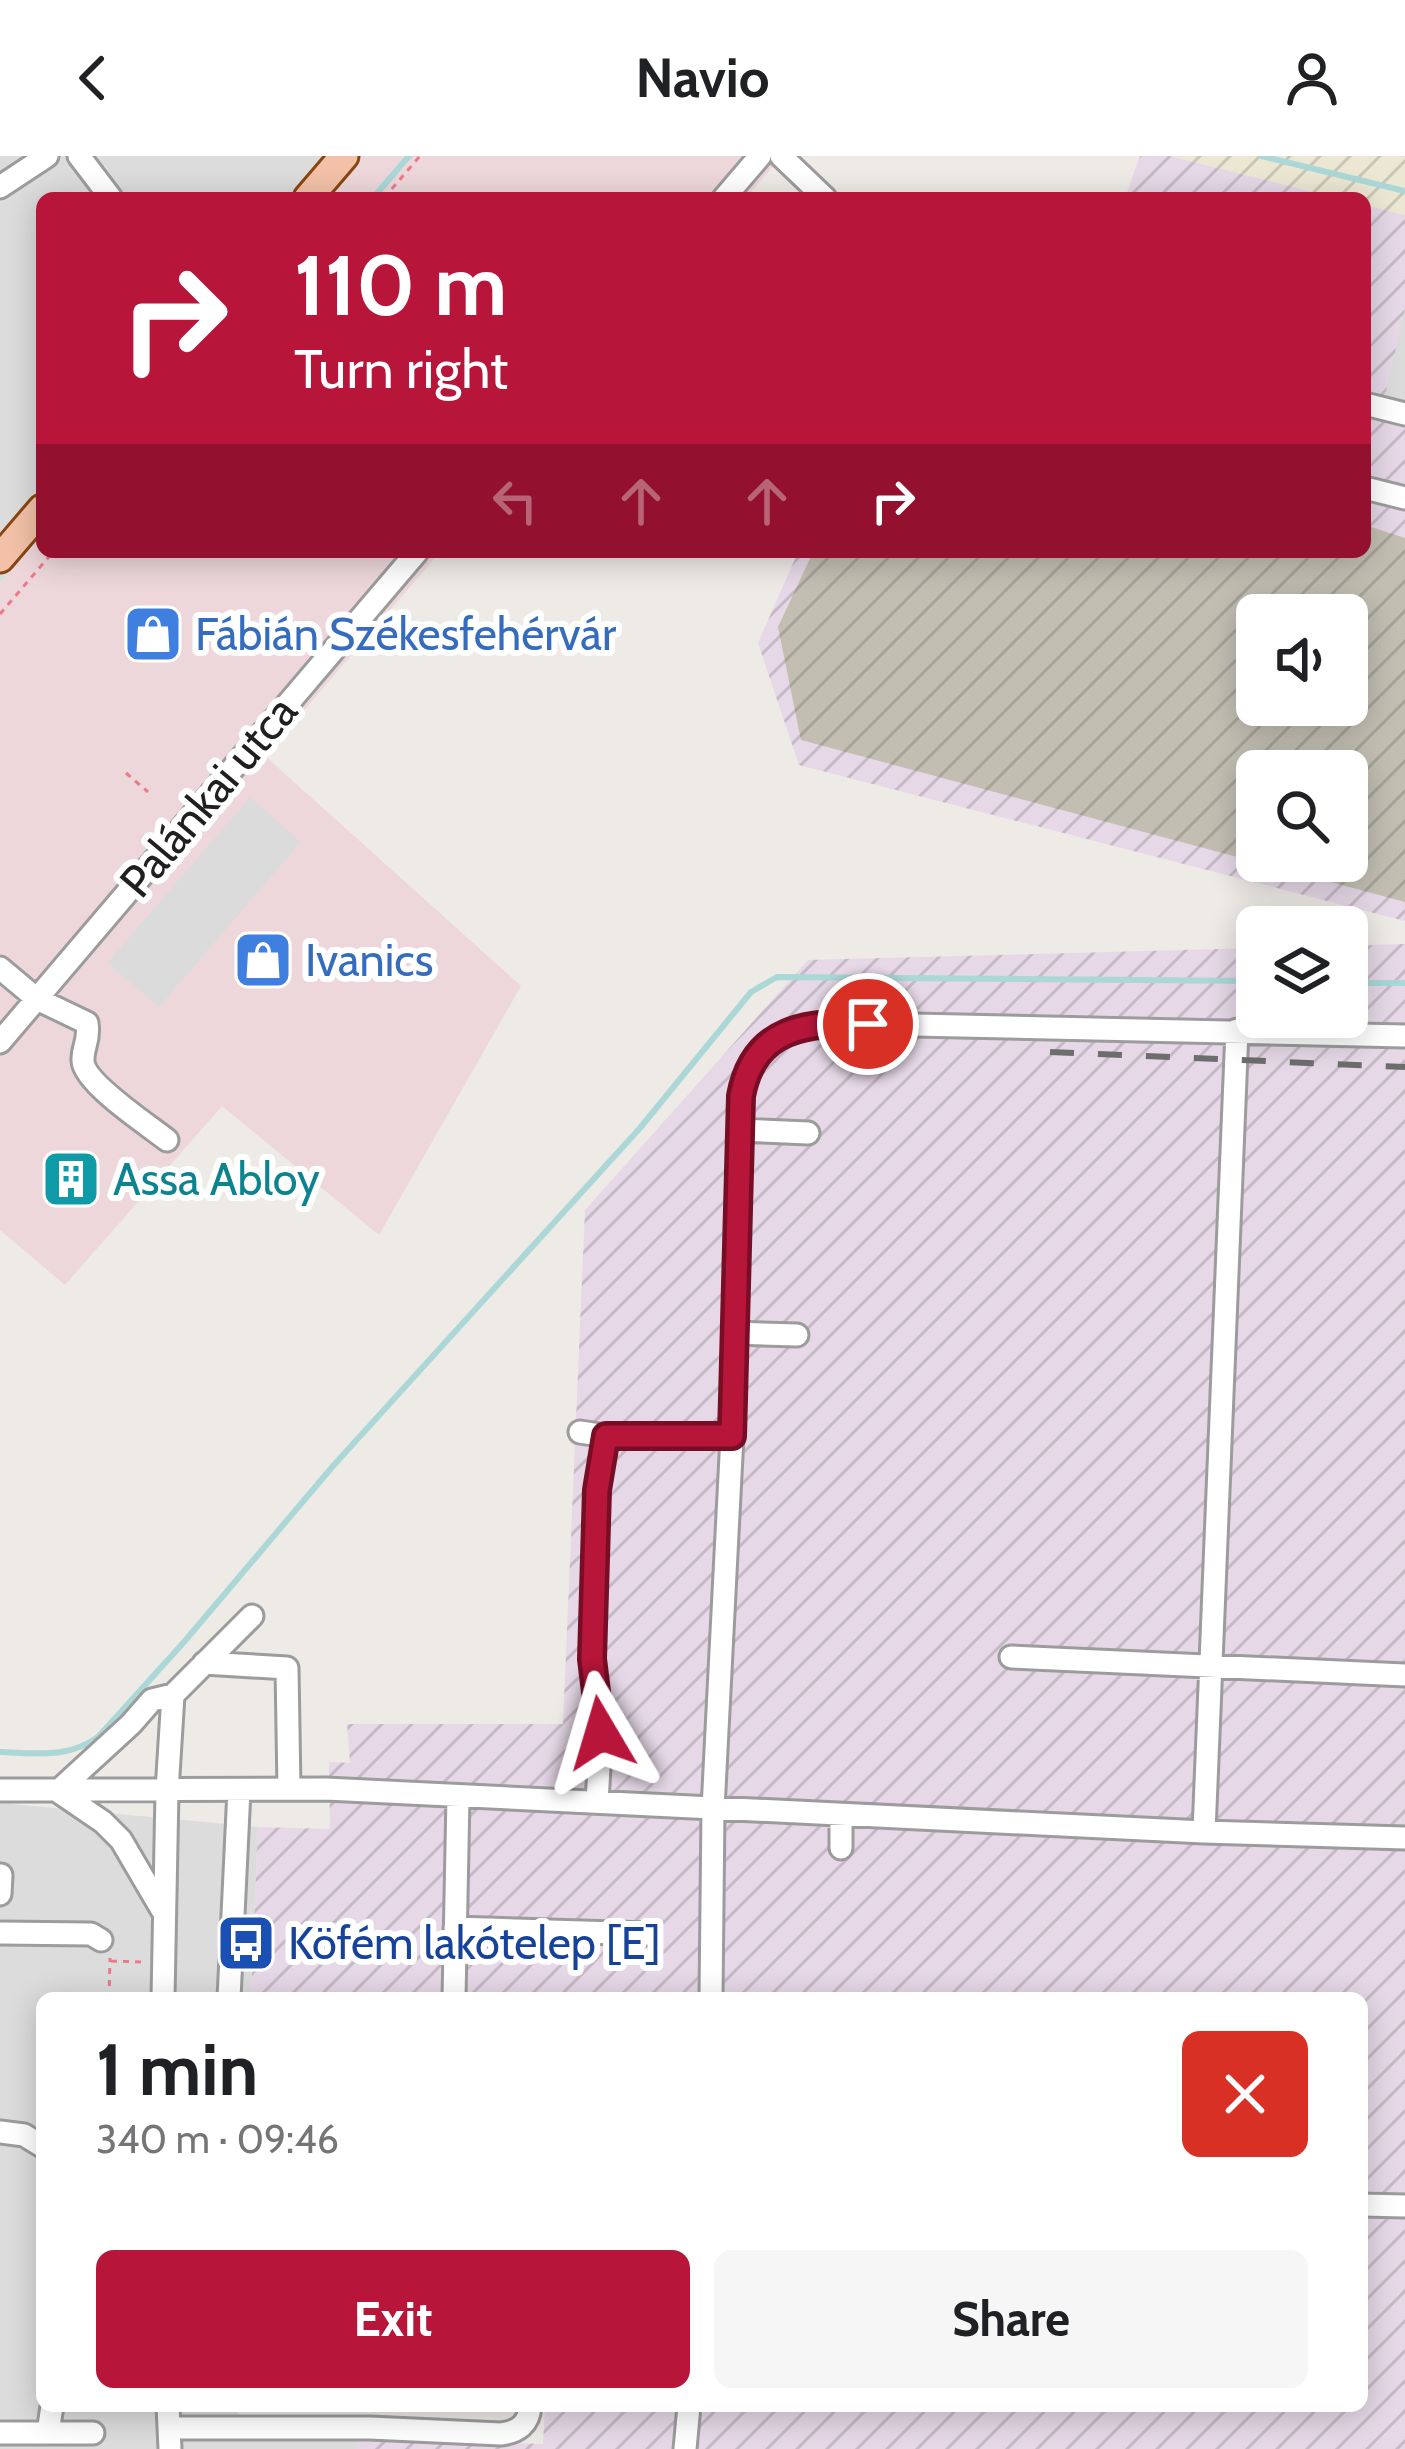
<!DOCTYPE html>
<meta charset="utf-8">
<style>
body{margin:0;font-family:Cabin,sans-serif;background:#f6f6f6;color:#202124;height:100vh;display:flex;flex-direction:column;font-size:45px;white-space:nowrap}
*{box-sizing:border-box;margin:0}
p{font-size:39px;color:#757577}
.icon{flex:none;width:66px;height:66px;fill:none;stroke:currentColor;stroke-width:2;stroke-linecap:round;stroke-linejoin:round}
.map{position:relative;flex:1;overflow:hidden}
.side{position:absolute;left:36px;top:1836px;width:1332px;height:420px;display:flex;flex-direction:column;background:#fff;border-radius:18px;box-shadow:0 6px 30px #0003}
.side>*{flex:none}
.banner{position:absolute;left:36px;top:36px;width:1335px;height:366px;border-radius:18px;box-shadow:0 6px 30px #0003;background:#b8153a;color:#fff;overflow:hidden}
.controls{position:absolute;left:1236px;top:438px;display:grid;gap:24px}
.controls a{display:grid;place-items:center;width:132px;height:132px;border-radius:18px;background:#fff;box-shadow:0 6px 30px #0003;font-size:60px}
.pin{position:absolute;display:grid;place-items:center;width:102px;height:102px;color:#fff;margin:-51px;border:6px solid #fff;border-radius:50%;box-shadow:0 3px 12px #0007}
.me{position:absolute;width:132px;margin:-66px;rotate:353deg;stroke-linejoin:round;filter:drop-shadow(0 0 9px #0008)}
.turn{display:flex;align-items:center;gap:42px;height:252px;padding:0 60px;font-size:54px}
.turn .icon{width:156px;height:156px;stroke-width:2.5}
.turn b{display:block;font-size:84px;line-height:102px}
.lanes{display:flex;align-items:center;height:114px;padding:0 60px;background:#0003;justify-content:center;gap:60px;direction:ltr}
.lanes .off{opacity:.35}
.round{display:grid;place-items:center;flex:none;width:126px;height:126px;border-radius:18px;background:#f6f6f6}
.summary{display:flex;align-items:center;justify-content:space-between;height:204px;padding:0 60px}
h1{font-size:72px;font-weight:800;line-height:90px}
.primary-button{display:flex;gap:24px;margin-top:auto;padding:24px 60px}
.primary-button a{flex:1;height:138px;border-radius:18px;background:#b8153a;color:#fff;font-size:48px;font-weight:800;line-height:138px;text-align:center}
.primary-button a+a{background:#f6f6f6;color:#202124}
header{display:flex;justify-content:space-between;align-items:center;height:156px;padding:0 60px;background:#fff;font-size:54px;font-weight:800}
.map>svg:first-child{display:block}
.residential{fill:#dddcdc}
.commercial{fill:#edd7db}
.industrial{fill:url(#industrial-furrows);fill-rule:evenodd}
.construction{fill:url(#construction-furrows);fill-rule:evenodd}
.farmland{fill:url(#farmland-furrows)}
.parking{fill:#dbdbdb}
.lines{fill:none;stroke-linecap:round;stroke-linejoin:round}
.stream{stroke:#abd7d7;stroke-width:6}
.minor-casing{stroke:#9c9c9c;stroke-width:27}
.major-casing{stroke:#8a450f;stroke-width:33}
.path{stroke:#eb7a88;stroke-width:3;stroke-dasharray:6 6;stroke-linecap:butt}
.minor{stroke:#fff;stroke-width:21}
.major{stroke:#f2c1a7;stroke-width:27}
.rail{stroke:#6d6d6d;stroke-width:6;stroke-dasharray:24 24;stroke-linecap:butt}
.route-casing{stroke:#780e26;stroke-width:30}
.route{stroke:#b8153a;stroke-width:21}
.labels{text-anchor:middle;stroke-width:12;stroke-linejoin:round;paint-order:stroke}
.shop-label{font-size:45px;fill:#366cbe;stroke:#fff;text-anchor:start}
.street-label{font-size:45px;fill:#1f1f1f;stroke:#fff}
.culture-label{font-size:45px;fill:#0d838f;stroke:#fff;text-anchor:start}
.transit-label{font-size:45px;fill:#164399;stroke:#fff;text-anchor:start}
</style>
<header><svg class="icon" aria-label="back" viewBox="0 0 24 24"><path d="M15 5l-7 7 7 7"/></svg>Navio<svg class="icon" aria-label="person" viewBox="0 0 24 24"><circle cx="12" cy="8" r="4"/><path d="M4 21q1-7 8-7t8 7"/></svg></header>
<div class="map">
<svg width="1405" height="2293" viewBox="0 0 1405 2293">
<defs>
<pattern id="industrial-furrows" width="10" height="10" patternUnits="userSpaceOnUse" patternTransform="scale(3)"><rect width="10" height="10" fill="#e6d8e7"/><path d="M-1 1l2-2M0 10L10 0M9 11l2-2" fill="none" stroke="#c5b9c6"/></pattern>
<pattern id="construction-furrows" width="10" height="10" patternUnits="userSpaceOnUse" patternTransform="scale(3)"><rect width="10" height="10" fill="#c2beb2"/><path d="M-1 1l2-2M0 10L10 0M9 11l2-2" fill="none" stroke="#a6a399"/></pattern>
<pattern id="farmland-furrows" width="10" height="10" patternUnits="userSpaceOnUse" patternTransform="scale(3)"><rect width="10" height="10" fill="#ebe7d3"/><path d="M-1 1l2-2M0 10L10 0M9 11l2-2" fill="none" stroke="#c9c6b5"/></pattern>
</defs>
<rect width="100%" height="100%" fill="#eeeae6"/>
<path class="residential" d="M0,0H362L327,42H42V379L0,428Z
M0,1647L258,1671L251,1842H42V2250H239V2271L356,2282V2293H0Z"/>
<path class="commercial" d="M362,0H782L746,42H327Z
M42,379V396H440L265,600L521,830L379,1079L222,950L65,1129L0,1074V428Z"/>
<path class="industrial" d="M1140,0H1170L1338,42H1125Z
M1365,49L1405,59V765L799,609L758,487L798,396H1365ZM1257,459H1347V549H1257ZM1257,615H1347V705H1257Z
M1405,788V2293H356V2282L543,2288L545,2250H1362V1842H251L258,1671L330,1673L329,1606L350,1607L347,1568H563L585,1054L808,804L1257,792V861H1347V790Z"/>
<path class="construction" d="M1365,369L1405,382V746L801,584L778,471L813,396H1365ZM1257,459H1347V549H1257ZM1257,615H1347V705H1257Z"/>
<path class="farmland" d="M1170,0H1405V59L1365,49V42H1338Z"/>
<path class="parking" d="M1405,153V245L1385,240Z
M250,641L301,686L159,851L107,807Z"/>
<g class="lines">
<path class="stream" d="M1261,0L1405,35
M373,42L409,0
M1347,827H1405
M0,1596C35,1597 70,1603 99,1580L184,1486L333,1310L640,972L751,836L777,821L1257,825"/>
<defs>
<path id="minor" d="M79,0L111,42
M781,0L825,42
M0,31L47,0
M724,42L760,0
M1365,248L1405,258
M1365,332L1405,342
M0,812L37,843L87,867C90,886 82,891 83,905C84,927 148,969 167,984
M0,886L417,396
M740,974L808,977
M734,1177L797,1179
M580,1276L606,1280H732
M1011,1501L1405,1519
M204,1507L287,1512L289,1633
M0,1634L326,1633L1204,1676L1405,1682
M58,1635L131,1568L152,1544L173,1539
M59,1636L103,1666L121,1684L162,1754
M597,1646L601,1577L592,1503L597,1334L606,1280
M1204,1676L1237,874
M841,1692V1659
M0,1738L1,1719
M455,1772L649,1778
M0,1777L91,1778L101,1784
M163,1842L167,1635L173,1539L252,1460
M229,1842L239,1634
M454,1842L458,1640
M711,1842L713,1653L732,1280L741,940C750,892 777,878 822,867L1405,880
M0,1976L24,1979L42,1990
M1362,2049L1405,2050
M168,2250L170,2293
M169,2272H370L501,2278C518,2276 529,2268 530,2250
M0,2277H93
M48,2277L52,2250
M685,2293L689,2250"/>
<path id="major" d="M308,42L344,0
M0,402L42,353"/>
</defs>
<use href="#minor" class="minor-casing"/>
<use href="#major" class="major-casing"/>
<path class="path" d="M384,42L420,0
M0,458L53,396
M126,617L148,636
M111,1805L143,1806
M109,1842L110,1802"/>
<use href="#minor" class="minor"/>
<use href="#major" class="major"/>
<path class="rail" d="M1050,896L1405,911"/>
</g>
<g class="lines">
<defs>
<path id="route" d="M601,1577L592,1503L597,1334L606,1280H732L741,940C754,870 808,866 868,868"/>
</defs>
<use href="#route" class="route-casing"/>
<use href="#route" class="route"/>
</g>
<defs>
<symbol id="shop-square" viewBox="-11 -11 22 22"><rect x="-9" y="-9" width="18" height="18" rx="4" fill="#3f7fe0" stroke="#fff"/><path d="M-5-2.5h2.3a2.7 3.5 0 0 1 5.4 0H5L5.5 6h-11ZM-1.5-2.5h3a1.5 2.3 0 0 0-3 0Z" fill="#fff"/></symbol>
<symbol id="building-square" viewBox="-11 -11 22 22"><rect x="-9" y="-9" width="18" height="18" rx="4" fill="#0f9aa8" stroke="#fff"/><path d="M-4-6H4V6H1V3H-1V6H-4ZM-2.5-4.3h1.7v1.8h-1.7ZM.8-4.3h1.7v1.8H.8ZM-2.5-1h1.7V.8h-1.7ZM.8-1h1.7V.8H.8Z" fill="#fff"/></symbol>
<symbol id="bus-square" viewBox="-11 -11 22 22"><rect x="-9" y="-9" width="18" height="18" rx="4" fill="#1a4fb4" stroke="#fff"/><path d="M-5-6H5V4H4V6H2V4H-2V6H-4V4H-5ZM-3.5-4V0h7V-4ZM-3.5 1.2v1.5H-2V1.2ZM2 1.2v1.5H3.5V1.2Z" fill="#fff"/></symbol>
</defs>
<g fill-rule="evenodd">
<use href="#shop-square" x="120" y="445" width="66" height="66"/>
<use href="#shop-square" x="230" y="771" width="66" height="66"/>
<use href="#building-square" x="38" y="990" width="66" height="66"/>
<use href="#bus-square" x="213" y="1754" width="66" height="66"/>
</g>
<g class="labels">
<g class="shop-label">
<text x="195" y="494">Fábián Székesfehérvár</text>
<text x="305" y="820">Ivanics</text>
</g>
<g class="street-label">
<text transform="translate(208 640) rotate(-50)" y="16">Palánkai utca</text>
</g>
<g class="culture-label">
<text x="113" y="1039">Assa Abloy</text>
</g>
<g class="transit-label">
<text x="288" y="1803">Köfém lakótelep [E]</text>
</g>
</g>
</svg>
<div class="controls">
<a><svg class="icon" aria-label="sound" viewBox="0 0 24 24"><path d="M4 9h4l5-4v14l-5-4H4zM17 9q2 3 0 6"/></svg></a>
<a><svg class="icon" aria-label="search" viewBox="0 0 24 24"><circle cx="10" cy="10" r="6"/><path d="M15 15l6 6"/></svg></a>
<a><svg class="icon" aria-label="layers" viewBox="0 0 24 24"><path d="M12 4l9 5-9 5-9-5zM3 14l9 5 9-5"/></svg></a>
</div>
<div class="pin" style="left:868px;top:868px;background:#d93025"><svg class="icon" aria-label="arrive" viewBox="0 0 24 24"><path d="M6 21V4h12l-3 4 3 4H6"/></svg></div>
<svg class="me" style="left:601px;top:1577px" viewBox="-20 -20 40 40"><path d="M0-17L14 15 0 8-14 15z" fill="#b8153a" stroke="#fff" stroke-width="4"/></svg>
<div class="banner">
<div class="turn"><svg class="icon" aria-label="right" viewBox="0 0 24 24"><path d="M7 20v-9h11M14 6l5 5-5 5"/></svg><div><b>110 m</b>Turn right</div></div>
<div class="lanes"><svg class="icon off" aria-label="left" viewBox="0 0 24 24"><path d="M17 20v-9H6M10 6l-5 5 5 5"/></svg><svg class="icon off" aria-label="ahead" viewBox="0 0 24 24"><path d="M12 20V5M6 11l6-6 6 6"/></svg><svg class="icon off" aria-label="ahead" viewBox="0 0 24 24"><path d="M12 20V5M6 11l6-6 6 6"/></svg><svg class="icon" aria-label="right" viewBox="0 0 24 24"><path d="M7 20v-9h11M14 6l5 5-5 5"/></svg></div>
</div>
<section class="side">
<div class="summary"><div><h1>1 min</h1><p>340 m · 09:46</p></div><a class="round" style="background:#d93025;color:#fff"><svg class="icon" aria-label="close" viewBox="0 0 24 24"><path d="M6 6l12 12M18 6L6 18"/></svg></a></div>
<div class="primary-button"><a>Exit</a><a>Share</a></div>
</section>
</div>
